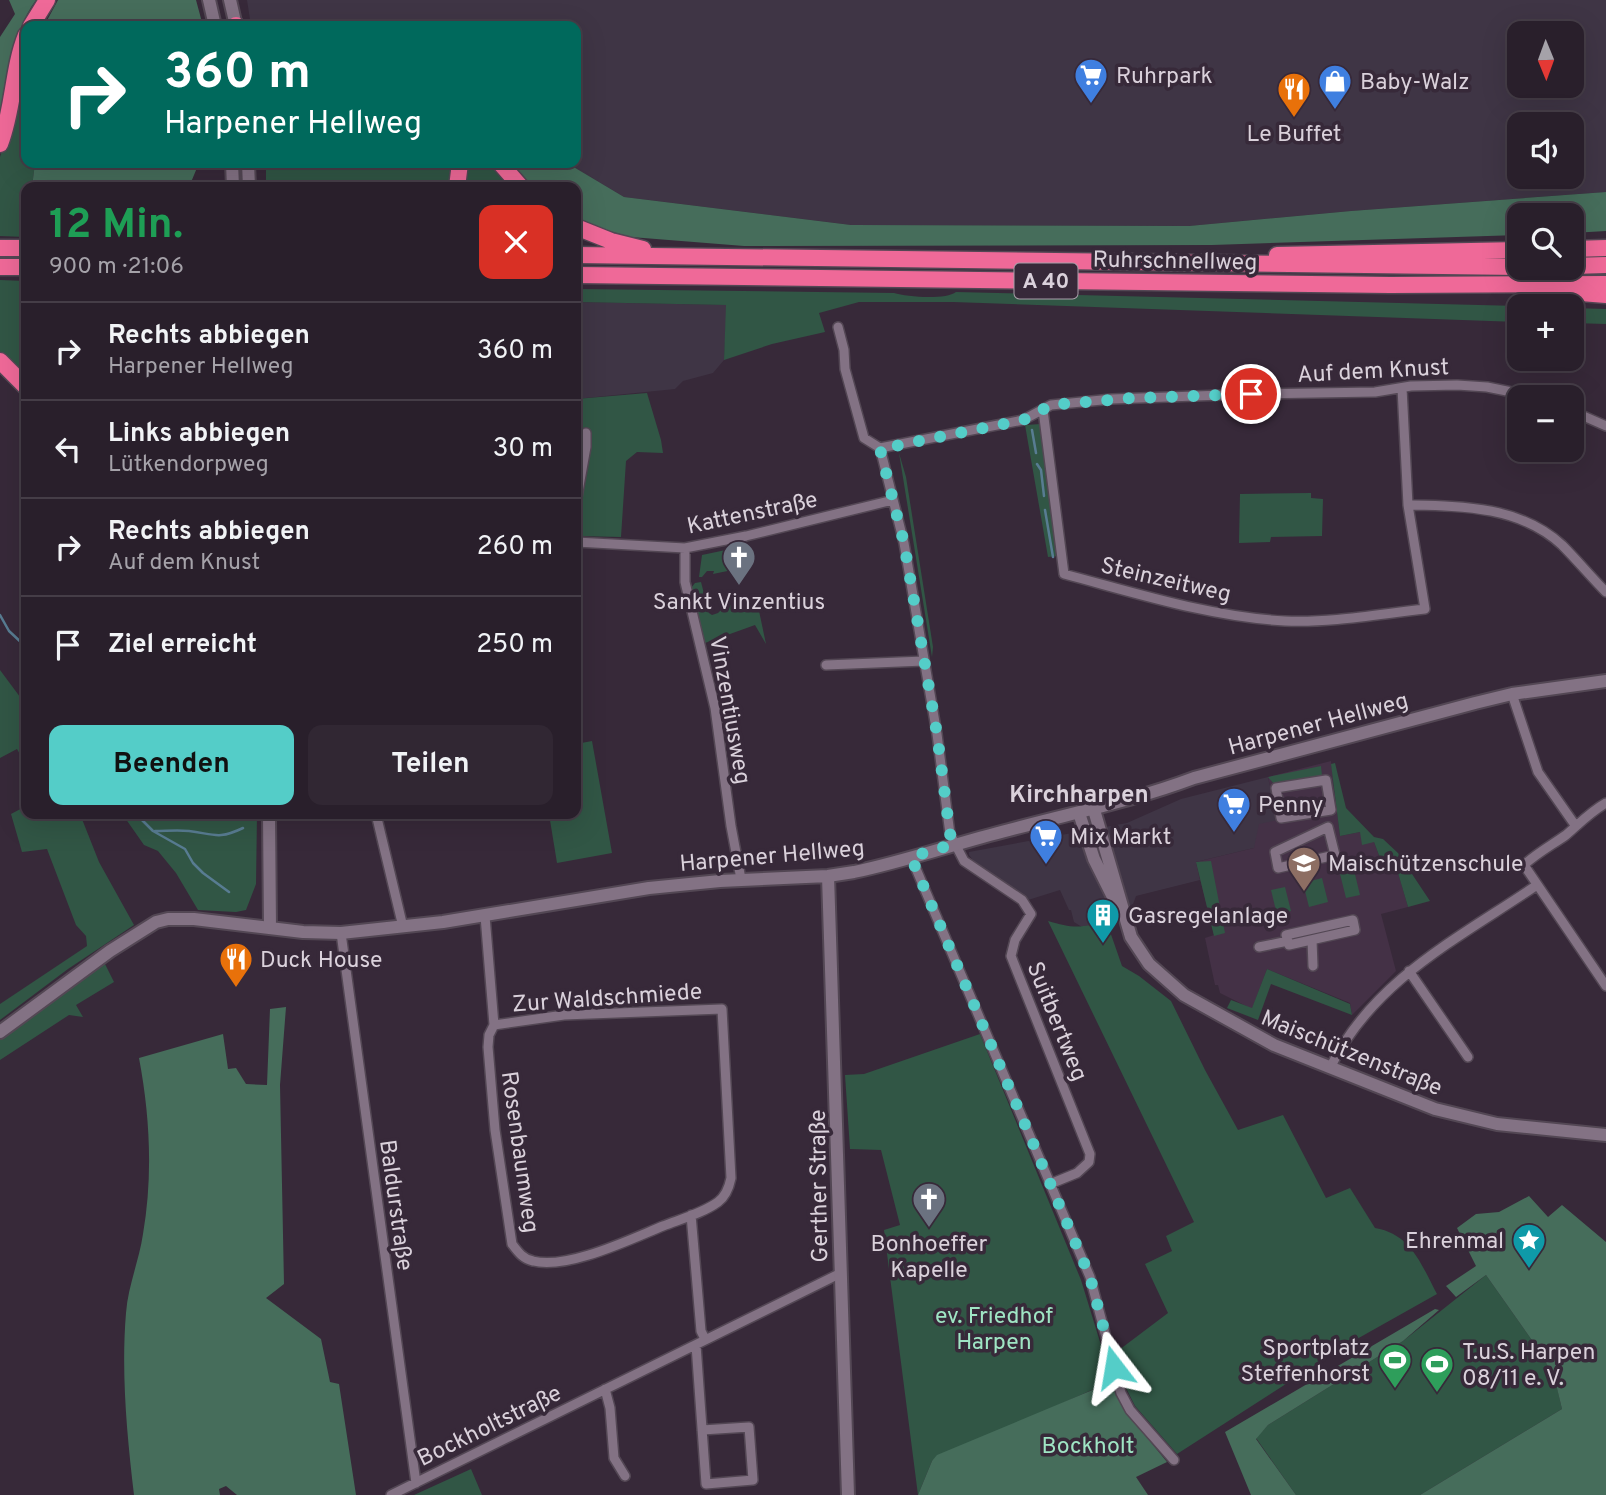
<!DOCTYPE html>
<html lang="de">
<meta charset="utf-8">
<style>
body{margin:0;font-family:Overpass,sans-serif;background:#312733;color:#f1f3f6;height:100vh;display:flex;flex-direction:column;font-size:26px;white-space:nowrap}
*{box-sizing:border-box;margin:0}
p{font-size:23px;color:#a5a2a9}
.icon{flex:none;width:38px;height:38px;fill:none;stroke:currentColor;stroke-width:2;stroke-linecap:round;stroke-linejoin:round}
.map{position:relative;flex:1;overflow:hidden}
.panel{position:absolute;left:21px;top:182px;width:560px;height:637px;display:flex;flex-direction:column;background:#291f2b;border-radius:14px;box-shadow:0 7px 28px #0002,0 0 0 2px #453d47}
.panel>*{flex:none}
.guide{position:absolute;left:21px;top:21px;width:560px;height:147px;border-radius:14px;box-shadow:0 7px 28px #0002,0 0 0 2px #453d47;background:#00695c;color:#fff;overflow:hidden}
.needle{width:46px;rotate:179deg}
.fabs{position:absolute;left:1507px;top:21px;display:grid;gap:14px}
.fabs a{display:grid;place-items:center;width:77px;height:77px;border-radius:14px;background:#291f2b;box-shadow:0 7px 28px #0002,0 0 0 2px #453d47;font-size:35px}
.pin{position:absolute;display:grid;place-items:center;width:60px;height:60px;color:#fff;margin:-30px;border:4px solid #fff;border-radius:50%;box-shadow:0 2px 7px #0007}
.me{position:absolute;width:77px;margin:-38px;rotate:346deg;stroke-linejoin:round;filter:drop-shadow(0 0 5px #0008)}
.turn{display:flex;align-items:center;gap:24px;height:147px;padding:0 28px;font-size:32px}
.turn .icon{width:91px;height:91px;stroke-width:2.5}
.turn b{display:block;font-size:49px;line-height:60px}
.round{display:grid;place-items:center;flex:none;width:74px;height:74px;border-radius:14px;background:#312733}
.overview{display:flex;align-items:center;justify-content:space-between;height:119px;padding:0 28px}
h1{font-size:42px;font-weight:700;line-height:52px;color:#1e9e55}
.cta{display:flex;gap:14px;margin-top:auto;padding:14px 28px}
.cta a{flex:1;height:80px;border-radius:14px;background:#54cdc8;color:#111;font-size:28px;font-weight:700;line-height:80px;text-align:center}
.cta a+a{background:#312733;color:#f1f3f6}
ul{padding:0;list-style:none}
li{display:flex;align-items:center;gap:21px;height:98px;padding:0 28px;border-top:2px solid #453d47}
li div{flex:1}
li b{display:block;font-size:26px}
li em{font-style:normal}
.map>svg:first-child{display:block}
.commercial{fill:#3f3545;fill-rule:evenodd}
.built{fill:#443146}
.green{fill:#315645}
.forest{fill:#466d5b}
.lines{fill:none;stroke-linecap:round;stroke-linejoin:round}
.stream{stroke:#587c92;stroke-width:2.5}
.street-casing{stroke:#534754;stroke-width:12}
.secondary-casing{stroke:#534754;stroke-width:16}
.highway-casing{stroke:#534754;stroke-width:19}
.street{stroke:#837284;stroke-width:9}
.secondary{stroke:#837284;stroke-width:12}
.highway{stroke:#ef6998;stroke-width:16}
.route{stroke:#54cdc8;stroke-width:12;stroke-dasharray:0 21.6}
.labels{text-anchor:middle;stroke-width:7;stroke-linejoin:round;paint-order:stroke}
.shield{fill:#372939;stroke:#a99faa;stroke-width:2}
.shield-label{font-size:21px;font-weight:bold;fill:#dad1db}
.poi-label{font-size:23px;fill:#dad1db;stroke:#372939;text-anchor:start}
.street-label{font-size:23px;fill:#dad1db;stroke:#372939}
.park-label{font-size:23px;fill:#9fe5c4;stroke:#372939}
.neighbourhood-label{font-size:24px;font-weight:bold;fill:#dad1db;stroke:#372939}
</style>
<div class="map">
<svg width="1606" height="1495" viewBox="0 0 1606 1495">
<rect width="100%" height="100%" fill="#372939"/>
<path class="commercial" d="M247,0H1606V192L1351,211L1189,226L851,225L624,197L567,163H576V26H251ZM1519,33H1572V86H1519ZM1519,124H1572V177H1519Z
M576,302L727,305L724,360L713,373L683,381L675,389L576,399Z
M1268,777L1278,820L1254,848L1196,862L1200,880L1136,896L1132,907L1094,925L1082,927L1074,922L1071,910H1069L1060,890L1028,900L978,867L969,855V852L1127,823L1181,799Z"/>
<path class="built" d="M1331,761L1340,836L1360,832L1374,842L1380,858L1393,855L1408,907L1381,914L1396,971L1352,1015L1350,1003L1267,969L1252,1009L1220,993L1218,985H1215L1205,938L1214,935L1196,862L1254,848L1259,824L1278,820L1268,777Z"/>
<path class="green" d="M18,96L26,118V163H35L32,187H26V202L22,212L26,237L0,236V157Z
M266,163H454L451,187H266Z
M465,163H492L513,187H463Z
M0,280L26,281V380L0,352Z
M576,289L894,293C907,297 946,300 956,292L1519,306V322L953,302H859L819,313L825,332L772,344L724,360L726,305L576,302Z
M1572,308L1606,309V324L1572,323Z
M647,393L661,440L663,453L637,452L626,461L621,537L576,536V399Z
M1041,424L1058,556L1048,557L1025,425Z
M899,453L906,477L933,647L932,657Z
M1311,493V498L1323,499L1322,536L1271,537L1270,542L1239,543L1240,494Z
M740,547L741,557L739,561L742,564V568L713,574L714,571H707L702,577H699L702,555Z
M701,582L709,613L712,615L718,613L725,606L750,600L751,603L754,604L759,611L766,644L755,625L705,643L691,588L695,583Z
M0,670L26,705V752L21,756L17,749L0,758Z
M592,741L612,853L557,863L549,814H576V744Z
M1335,763L1346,808L1374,837L1383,839L1398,853L1430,901L1408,907L1393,856L1380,858L1374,842L1362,845L1360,832L1340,836L1331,764Z
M1321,766L1322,776L1274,784L1268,777Z
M26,806V814H80L99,862L134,925L68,969L0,1020V1004L87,946L86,936L76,925L47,849L22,852L11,814Z
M112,814H257L256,884L246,910L236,912L198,910L176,873L158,851L144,845L123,815L115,818Z
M1211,861L1225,933L1214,936L1196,862Z
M1354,870L1360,895L1346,898L1340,874Z
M1322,878L1328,902L1309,907L1303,883Z
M1285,887L1291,911L1277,915L1271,890Z
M1106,920L1122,966L1139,976L1171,1001L1205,1070L1238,1130L1283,1115L1326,1198L1350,1188L1375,1228C1411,1234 1421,1264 1437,1294L1348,1344L1177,1454L1135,1406L1121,1378L1115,1353L1168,1313L1145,1264L1172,1251L1166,1236L1194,1222L1048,921C1071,928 1083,929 1106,920Z
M105,964L114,982L76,1005L83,1017L69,1015L0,1060V1039L29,1015Z
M1267,969L1350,1004L1352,1015L1271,984L1258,1020L1227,1008L1231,1000L1252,1008Z
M980,1034L1081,1280L1112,1381L932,1461L918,1495L884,1230L900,1225L881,1150L850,1149L845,1075L864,1074Z
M1486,1275L1541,1353L1555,1379L1562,1409L1420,1495H1296L1256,1438L1268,1425L1403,1341Z
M471,1469L482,1495H414Z"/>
<path class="forest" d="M9,0H36C9,37 9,82 0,125V37L15,14Z
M58,0H196L203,26H44Z
M35,163H199L189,187H32Z
M508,163H567L624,197L851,225L1189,226L1351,211L1606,192V231L1572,233V215H1519V235L1212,245L744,246L631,237L577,222L576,187H533Z
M286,1007L280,1085L284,1284L266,1298L321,1339L330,1382L339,1384L356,1495H237L226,1486L219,1489L220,1495H134C127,1435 121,1373 126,1313C128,1286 139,1261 143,1234C153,1176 150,1116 139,1058L223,1034L228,1069L236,1068L246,1084L267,1085L270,1009Z
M1529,1196L1548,1217L1562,1205L1606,1242V1495H1420L1562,1409L1555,1380L1541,1353L1486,1275L1456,1297L1446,1286L1476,1266L1457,1228L1476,1214L1499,1212Z
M1435,1309L1439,1310L1403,1341L1268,1425L1256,1439L1296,1495H1251L1225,1432Z
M1114,1381L1126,1412L1167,1462L1136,1477L1148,1495H918L932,1461L937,1455Z"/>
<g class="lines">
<path class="stream" d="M1032,430L1036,453
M1037,464L1041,470L1044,496
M1045,510L1053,557
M0,615L9,631L24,645L26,651
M136,814L153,831L185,849L193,863L203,873L229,892
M155,831C166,831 178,830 189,831C214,834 218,840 243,828"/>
<defs>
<path id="street" d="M838,327L844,350L845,369L864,438L880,448L904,543L937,734L950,834L964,861L1022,900L1031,914L1015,940L1011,956L1090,1154L1089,1162L1077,1173L1050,1184
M1043,410L1064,574C1136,593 1210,617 1285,621C1332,623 1379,614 1425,609L1408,505L1402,388
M1572,411L1606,426
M880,448L1023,420L1051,405L1112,399L1251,394L1375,392L1411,386L1457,385L1487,387L1536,397
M576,503L586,447V433
M1408,505C1461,506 1520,506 1562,545C1577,560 1591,577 1606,592
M576,542L685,548L746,536L893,500
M685,548V582L715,708L731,826L741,879
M826,665L924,661
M1512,694L1538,772L1575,825
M1326,780L1331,810L1281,818L1276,788Z
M1606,803C1590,812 1579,824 1566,835C1552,845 1537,853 1524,865L1606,986
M376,814L403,927
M1328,827L1335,855L1278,868L1275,852Z
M911,857L1090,1277L1121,1393L1130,1410L1174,1460
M485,916L494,1025L489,1035L488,1047L495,1130L512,1244C518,1252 523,1259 533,1261C567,1270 631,1239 663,1226C681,1219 703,1213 718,1202C726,1196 729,1188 731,1178L722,1009L564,1015L494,1025
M1353,920L1355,930L1289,945L1286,935Z
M341,933L416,1483
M1312,940L1313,966
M1259,947L1288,941
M1409,971L1468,1057
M1330,1068C1373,980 1459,938 1537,885
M691,1215L701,1331L705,1339
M696,1345L706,1484L753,1480L749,1427L702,1430
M605,1389L610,1408L614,1458L625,1476
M391,1495L841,1273"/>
<path id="secondary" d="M209,0L215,26
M230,0L236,26
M232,163L233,187
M248,163L249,187
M1094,810L1131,937L1149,964L1184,995L1274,1045L1435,1109L1497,1124L1606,1135
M1079,813L1094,859L1116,903
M269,814L270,928
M828,876L848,1495
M0,1032L110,951L156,922L168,919H194L303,932L341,933L443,922L649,888L720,881L828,876L854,872C906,861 957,843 1009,830C1072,813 1133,801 1194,778L1475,703L1512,694L1606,681"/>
<path id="highway" d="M236,25V26
M31,26L47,0
M0,144C14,108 12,70 26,35
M500,163L521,187
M457,187L460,163
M576,227L611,241L643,249
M0,248H26
M1572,249L1606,248
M576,255L1519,267
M1277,255L1519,250
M1572,266L1606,265
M0,267H26
M576,275L1390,285L1606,284
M1568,292L1606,295
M0,361L26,387"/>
</defs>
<use href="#street" class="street-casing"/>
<use href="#secondary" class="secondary-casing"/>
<use href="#highway" class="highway-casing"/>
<use href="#street" class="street"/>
<use href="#secondary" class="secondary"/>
<use href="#highway" class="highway"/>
</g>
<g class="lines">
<path class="route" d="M1114,1367L1090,1277L911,857L954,844L950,834L937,734L904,543L880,449L1023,420L1051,405L1132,398L1251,394"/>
</g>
<defs>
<symbol id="supermarket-pin" viewBox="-11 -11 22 30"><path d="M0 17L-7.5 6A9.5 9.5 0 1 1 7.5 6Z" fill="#3f7fe0" stroke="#372939"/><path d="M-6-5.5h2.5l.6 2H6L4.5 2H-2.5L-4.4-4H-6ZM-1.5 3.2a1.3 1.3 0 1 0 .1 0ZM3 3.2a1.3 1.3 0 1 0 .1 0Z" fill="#fff"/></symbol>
<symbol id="shop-pin" viewBox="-11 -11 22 30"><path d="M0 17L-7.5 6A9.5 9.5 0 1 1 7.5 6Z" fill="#3f7fe0" stroke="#372939"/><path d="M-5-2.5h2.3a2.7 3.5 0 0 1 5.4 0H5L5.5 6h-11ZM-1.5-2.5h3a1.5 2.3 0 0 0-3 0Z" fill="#fff"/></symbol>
<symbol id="restaurant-pin" viewBox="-11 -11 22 30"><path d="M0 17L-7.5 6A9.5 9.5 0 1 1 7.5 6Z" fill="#e8710a" stroke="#372939"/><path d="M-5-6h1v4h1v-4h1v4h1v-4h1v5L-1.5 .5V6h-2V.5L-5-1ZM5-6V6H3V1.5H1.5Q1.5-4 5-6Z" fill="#fff"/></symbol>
<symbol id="church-pin" viewBox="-11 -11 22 30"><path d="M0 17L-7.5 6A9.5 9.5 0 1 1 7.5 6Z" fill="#6b7280" stroke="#372939"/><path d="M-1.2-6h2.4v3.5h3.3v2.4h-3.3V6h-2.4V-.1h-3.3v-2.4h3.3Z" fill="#fff"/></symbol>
<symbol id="school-pin" viewBox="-11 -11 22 30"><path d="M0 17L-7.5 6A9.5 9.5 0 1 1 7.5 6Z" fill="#8d6e63" stroke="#372939"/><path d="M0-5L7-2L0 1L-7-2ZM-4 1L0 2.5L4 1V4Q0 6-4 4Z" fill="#fff"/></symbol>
<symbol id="building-pin" viewBox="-11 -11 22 30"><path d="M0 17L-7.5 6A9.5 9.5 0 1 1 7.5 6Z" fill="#0f9aa8" stroke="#372939"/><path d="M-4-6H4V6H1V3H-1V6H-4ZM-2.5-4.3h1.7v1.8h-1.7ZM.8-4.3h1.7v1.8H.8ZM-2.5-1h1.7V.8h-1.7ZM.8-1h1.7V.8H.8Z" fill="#fff"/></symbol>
<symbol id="sight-pin" viewBox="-11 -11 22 30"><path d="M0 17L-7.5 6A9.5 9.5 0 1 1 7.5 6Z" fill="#0f9aa8" stroke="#372939"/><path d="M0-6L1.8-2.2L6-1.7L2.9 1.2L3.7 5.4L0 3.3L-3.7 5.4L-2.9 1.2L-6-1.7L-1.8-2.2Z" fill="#fff"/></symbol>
<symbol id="stadium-pin" viewBox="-11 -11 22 30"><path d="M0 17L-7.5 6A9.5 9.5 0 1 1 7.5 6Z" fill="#2e9e5b" stroke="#372939"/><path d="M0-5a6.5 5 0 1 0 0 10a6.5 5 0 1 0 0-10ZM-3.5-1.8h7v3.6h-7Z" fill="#fff"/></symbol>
</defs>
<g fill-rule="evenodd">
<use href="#supermarket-pin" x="1072" y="56" width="38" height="52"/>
<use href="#shop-pin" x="1316" y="62" width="38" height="52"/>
<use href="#restaurant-pin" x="1275" y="70" width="38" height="52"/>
<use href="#church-pin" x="720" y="538" width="38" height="52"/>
<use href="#supermarket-pin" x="1215" y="785" width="38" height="52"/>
<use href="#supermarket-pin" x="1027" y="817" width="38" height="52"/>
<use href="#school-pin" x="1285" y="844" width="38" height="52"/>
<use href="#building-pin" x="1084" y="896" width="38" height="52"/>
<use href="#restaurant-pin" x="217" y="940" width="38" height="52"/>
<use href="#church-pin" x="910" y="1180" width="38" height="52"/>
<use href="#sight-pin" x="1510" y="1221" width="38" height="52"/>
<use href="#stadium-pin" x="1376" y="1341" width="38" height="52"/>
<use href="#stadium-pin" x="1418" y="1345" width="38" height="52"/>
</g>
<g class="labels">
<rect class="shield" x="1014.5" y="263.5" width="63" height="35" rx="5"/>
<g class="shield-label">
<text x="1046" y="288">A 40</text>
</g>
<g class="poi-label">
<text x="1116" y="83">Ruhrpark</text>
<text x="1360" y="89">Baby-Walz</text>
<text x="1294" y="141" text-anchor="middle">Le Buffet</text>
<text x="739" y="609" text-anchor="middle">Sankt Vinzentius</text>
<text x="1258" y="812">Penny</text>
<text x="1070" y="844">Mix Markt</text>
<text x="1328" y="871">Maischützenschule</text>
<text x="1128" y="923">Gasregelanlage</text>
<text x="260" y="967">Duck House</text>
<text x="1504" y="1248" text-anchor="end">Ehrenmal</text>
<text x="929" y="1251" text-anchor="middle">Bonhoeffer<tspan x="929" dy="26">Kapelle</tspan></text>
<text x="1370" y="1355" text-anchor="end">Sportplatz<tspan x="1370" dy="26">Steffenhorst</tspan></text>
<text x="1462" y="1359">T.u.S. Harpen<tspan x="1462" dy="26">08/11 e. V.</tspan></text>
</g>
<g class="street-label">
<text transform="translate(1175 260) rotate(1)" y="8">Ruhrschnellweg</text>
<text transform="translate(1373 370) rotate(-3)" y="8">Auf dem Knust</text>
<text transform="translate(752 512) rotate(-12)" y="8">Kattenstraße</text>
<text transform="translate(1166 579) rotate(13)" y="8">Steinzeitweg</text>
<text transform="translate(731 710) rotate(80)" y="8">Vinzentiusweg</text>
<text transform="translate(1318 723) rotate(-15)" y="8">Harpener Hellweg</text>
<text transform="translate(772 855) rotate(-5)" y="8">Harpener Hellweg</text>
<text transform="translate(607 997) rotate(-4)" y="8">Zur Waldschmiede</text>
<text transform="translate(1058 1021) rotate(68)" y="8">Suitbertweg</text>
<text transform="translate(1352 1052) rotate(22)" y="8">Maischützenstraße</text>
<text transform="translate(521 1152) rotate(82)" y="8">Rosenbaumweg</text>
<text transform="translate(818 1186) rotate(-91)" y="8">Gerther Straße</text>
<text transform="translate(397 1205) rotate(82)" y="8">Baldurstraße</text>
<text transform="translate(489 1425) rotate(-26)" y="8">Bockholtstraße</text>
</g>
<g class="park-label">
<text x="994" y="1323">ev. Friedhof<tspan x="994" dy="26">Harpen</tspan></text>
<text x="1088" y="1453">Bockholt</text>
</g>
<g class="neighbourhood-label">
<text x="1079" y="802">Kirchharpen</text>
</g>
</g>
</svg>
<div class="fabs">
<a><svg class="needle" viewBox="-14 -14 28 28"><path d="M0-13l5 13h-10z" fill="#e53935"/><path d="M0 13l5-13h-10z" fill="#a5a2a9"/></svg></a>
<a><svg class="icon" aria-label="sound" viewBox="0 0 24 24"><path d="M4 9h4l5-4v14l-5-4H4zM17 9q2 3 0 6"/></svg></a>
<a><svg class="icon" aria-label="search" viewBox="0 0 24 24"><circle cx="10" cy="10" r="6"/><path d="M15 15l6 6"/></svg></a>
<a>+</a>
<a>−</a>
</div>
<div class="pin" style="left:1251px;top:394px;background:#d93025"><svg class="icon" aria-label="arrive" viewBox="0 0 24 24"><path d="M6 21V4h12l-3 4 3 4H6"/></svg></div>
<svg class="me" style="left:1114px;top:1367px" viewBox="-20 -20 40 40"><path d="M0-17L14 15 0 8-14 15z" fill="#54cdc8" stroke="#fff" stroke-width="4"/></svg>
<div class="guide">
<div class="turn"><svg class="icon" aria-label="right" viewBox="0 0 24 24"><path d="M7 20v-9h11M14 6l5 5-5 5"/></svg><div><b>360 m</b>Harpener Hellweg</div></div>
</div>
<section class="panel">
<div class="overview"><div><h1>12 Min.</h1><p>900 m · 21:06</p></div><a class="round" style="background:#d93025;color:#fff"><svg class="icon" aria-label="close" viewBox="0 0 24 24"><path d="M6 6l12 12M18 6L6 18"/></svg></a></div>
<ul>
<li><svg class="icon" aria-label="right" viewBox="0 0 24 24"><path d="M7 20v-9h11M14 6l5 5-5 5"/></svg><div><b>Rechts abbiegen</b><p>Harpener Hellweg</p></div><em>360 m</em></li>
<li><svg class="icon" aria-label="left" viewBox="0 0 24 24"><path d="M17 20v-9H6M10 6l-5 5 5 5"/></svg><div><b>Links abbiegen</b><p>Lütkendorpweg</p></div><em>30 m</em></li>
<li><svg class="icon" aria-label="right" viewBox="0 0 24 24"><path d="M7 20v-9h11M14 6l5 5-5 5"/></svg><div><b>Rechts abbiegen</b><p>Auf dem Knust</p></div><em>260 m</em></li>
<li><svg class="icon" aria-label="arrive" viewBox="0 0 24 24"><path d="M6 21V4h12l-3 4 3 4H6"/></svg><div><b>Ziel erreicht</b></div><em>250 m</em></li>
</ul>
<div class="cta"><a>Beenden</a><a>Teilen</a></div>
</section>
</div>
